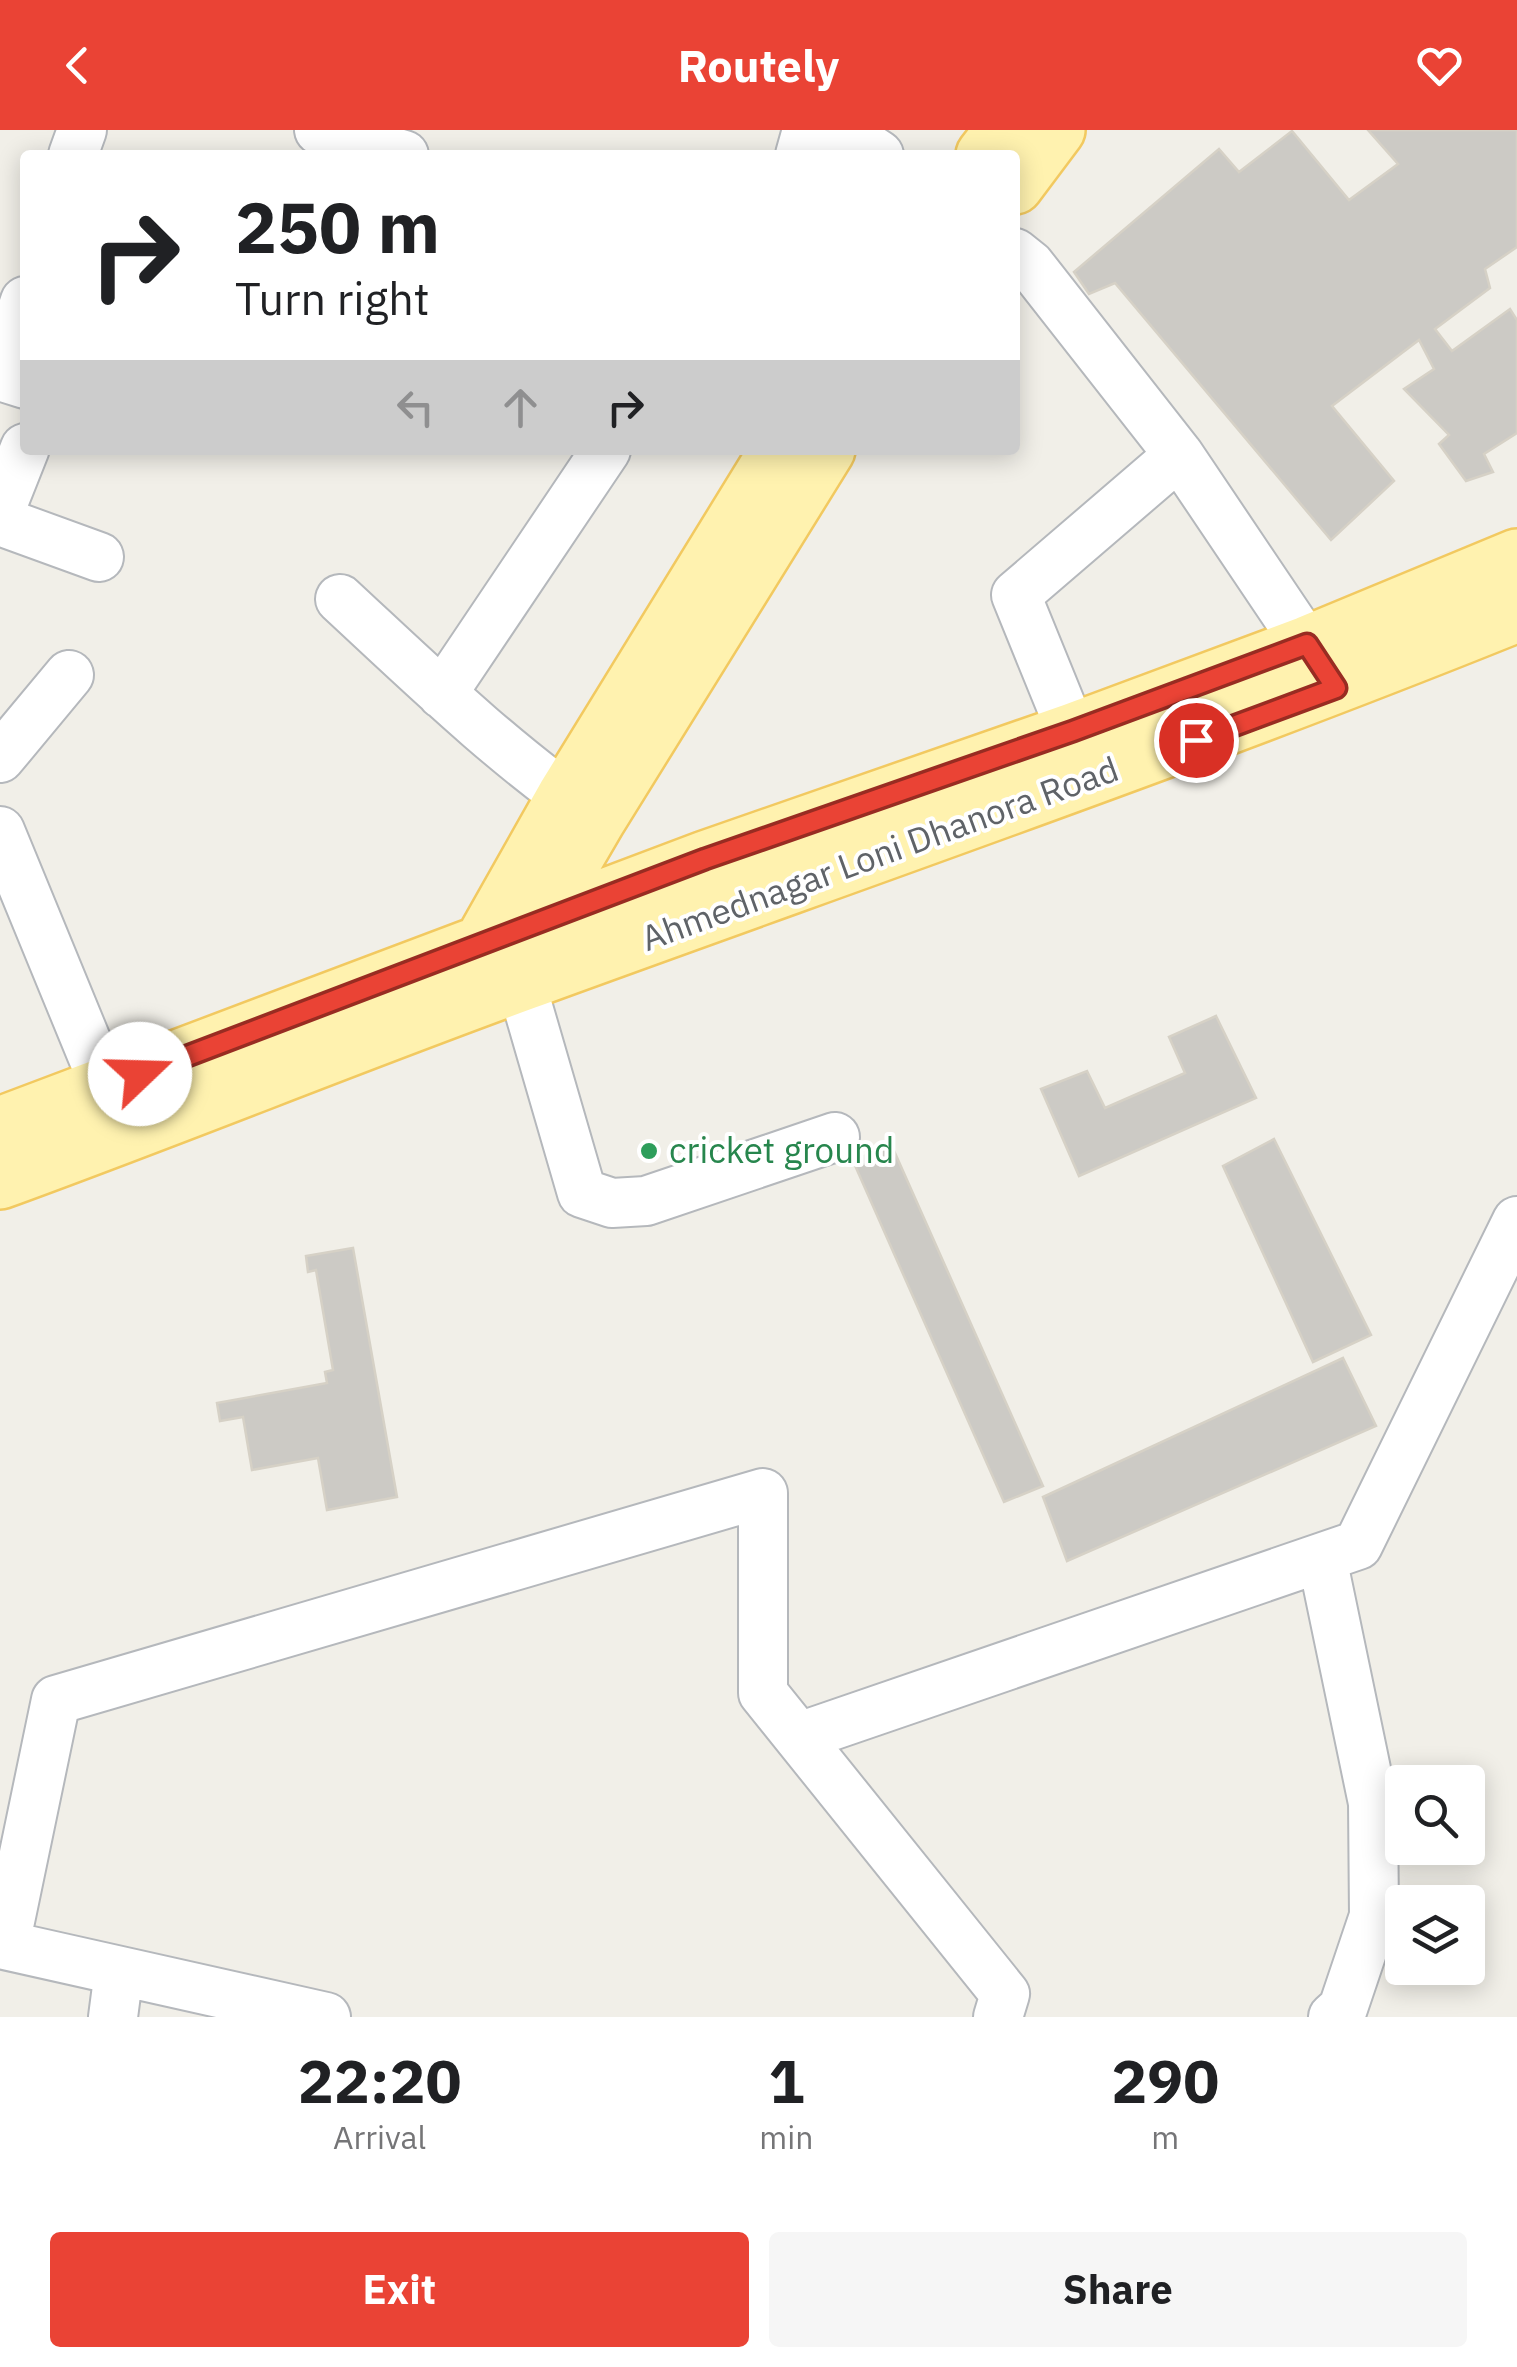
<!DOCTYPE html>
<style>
body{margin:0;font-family:"IBM Plex Sans",sans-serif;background:#f6f6f6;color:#202124;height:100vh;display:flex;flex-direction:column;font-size:38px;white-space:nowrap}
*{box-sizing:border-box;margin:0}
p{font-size:32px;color:#757577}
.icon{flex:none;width:55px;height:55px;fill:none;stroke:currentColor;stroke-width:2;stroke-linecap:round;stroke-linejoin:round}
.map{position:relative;height:1887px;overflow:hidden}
.side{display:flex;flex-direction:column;background:#fff;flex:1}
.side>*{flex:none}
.top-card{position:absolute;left:20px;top:20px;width:1000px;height:305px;border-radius:10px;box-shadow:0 5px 25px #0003;background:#fff;color:#202124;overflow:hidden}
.buttons{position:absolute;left:1385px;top:1635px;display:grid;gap:20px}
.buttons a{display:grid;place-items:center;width:100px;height:100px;border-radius:10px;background:#fff;box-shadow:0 5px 25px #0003;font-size:50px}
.pin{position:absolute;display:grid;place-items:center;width:85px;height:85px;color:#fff;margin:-42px;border:5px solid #fff;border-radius:50%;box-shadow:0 2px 10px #0007}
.me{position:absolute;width:110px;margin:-55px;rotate:69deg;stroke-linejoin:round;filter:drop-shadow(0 0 8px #0008)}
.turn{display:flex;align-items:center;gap:35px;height:210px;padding:0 50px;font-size:45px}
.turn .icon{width:130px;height:130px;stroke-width:2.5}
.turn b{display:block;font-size:70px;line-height:85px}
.lanes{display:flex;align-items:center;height:95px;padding:0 50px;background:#0003;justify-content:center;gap:50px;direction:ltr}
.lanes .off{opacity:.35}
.eta{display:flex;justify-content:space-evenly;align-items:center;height:170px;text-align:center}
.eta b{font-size:60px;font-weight:800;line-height:70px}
.action{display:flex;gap:20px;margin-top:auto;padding:20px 50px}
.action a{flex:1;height:115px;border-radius:10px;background:#ea4335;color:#fff;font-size:40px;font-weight:800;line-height:115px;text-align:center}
.action a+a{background:#f6f6f6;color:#202124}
header{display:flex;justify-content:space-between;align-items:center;height:130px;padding:0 50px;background:#ea4335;color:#fff;font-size:45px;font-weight:800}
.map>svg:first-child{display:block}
.building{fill:#cccac5;stroke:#d6d1c6;stroke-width:2.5}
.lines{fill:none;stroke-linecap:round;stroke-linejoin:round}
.minor-casing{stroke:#b5b8bc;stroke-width:52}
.major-casing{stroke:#f2c960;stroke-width:60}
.minor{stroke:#fff;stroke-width:48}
.major{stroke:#fff2af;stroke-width:55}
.route-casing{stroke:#982c22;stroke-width:25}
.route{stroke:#ea4335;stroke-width:18}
.leisure-dot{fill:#2e9e5b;stroke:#fff;stroke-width:4}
.labels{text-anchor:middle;stroke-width:8;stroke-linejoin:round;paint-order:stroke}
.street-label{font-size:35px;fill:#5f6368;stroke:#fff}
.leisure-label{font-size:35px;fill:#27864d;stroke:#fff;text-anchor:start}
</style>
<header><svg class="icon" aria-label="back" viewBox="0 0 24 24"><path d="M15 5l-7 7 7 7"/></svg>Routely<svg class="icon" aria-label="heart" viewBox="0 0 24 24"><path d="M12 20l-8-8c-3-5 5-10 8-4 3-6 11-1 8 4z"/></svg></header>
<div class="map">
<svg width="1517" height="1887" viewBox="0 0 1517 1887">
<rect width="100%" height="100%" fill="#f1efe8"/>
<path class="building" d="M1368,0H1517V117L1485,139L1490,158L1435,199L1452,221L1510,179L1517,190V303L1484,324L1493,342L1466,351L1439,314L1449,305L1404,259L1434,239L1419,210L1332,276L1394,351L1331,410L1115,153L1089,164L1074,142L1219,19L1239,42L1292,1L1349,70L1398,34Z
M1216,886L1256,968L1079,1046L1041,959L1087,941L1105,978L1185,943L1169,907Z
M1274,1009L1371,1205L1313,1232L1223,1036Z
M891,1014L1043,1356L1004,1372L853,1031Z
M353,1118L397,1367L327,1380L318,1328L252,1340L243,1287L220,1291L217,1273L327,1253L325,1242L333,1240L316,1140L308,1142L306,1126Z
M1343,1228L1376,1296L1067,1431L1043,1367Z"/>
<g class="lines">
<defs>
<path id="minor" d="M319,0L404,25
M841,0L879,25
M73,25L82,0
M800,25L807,0
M1015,123L1030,135L1179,325L1325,542
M25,171L0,246L25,254
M0,381L25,318
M0,391L99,427
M340,469C422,545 503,624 595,687
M442,564L606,320
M0,628L69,545
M1086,637L1016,465L1179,325
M0,701L118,988
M521,853L582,1063L612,1073L646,1071L835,1007
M1322,1428L1373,1673L1374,1786L1343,1878L1333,1887
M799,1607L1358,1415L1517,1091
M0,1814L326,1887
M5,1815L56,1570L763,1363V1563L1005,1864L998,1887
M113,1887L119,1841"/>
<path id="major" d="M984,25L1003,0
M1015,56L1057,0
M535,797L598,689L827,320
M482,826V813L565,666L778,320
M0,995L705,729L1073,601L1307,514L1517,427
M0,1051C176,987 349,916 525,852C856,731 1190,616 1517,484"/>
</defs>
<use href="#minor" class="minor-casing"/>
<use href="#major" class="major-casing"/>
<use href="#minor" class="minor"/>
<use href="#major" class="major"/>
</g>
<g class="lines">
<defs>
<path id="route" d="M140,944L705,729L1073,601L1307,514L1336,558L1196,610"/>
</defs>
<use href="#route" class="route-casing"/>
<use href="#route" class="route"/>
</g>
<circle class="leisure-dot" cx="649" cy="1021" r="10"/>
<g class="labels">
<g class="street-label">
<text transform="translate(880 724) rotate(-20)" y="12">Ahmednagar Loni Dhanora Road</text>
</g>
<g class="leisure-label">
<text x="669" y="1033">cricket ground</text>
</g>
</g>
</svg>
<div class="buttons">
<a><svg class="icon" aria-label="search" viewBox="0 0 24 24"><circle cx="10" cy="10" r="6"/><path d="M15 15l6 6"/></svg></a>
<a><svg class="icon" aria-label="layers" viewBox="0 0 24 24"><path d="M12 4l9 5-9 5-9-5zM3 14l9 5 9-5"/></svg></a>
</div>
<div class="pin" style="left:1196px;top:610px;background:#d93025"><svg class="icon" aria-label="arrive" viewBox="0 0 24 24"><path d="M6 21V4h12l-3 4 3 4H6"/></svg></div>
<svg class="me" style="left:140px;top:944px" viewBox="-20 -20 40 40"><circle r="19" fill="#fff"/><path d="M0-13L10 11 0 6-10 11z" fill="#ea4335"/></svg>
<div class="top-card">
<div class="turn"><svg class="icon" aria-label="right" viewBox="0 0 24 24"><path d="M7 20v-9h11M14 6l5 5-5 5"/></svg><div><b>250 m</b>Turn right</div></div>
<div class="lanes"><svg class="icon off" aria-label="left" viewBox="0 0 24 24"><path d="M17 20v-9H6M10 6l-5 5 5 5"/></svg><svg class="icon off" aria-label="ahead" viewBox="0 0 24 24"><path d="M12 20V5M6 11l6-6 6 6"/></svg><svg class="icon" aria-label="right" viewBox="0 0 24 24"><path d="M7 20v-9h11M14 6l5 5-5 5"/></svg></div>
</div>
</div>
<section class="side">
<div class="eta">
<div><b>22:20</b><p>Arrival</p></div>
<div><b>1</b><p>min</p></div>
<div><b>290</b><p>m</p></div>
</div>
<div class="action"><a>Exit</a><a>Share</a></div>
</section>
